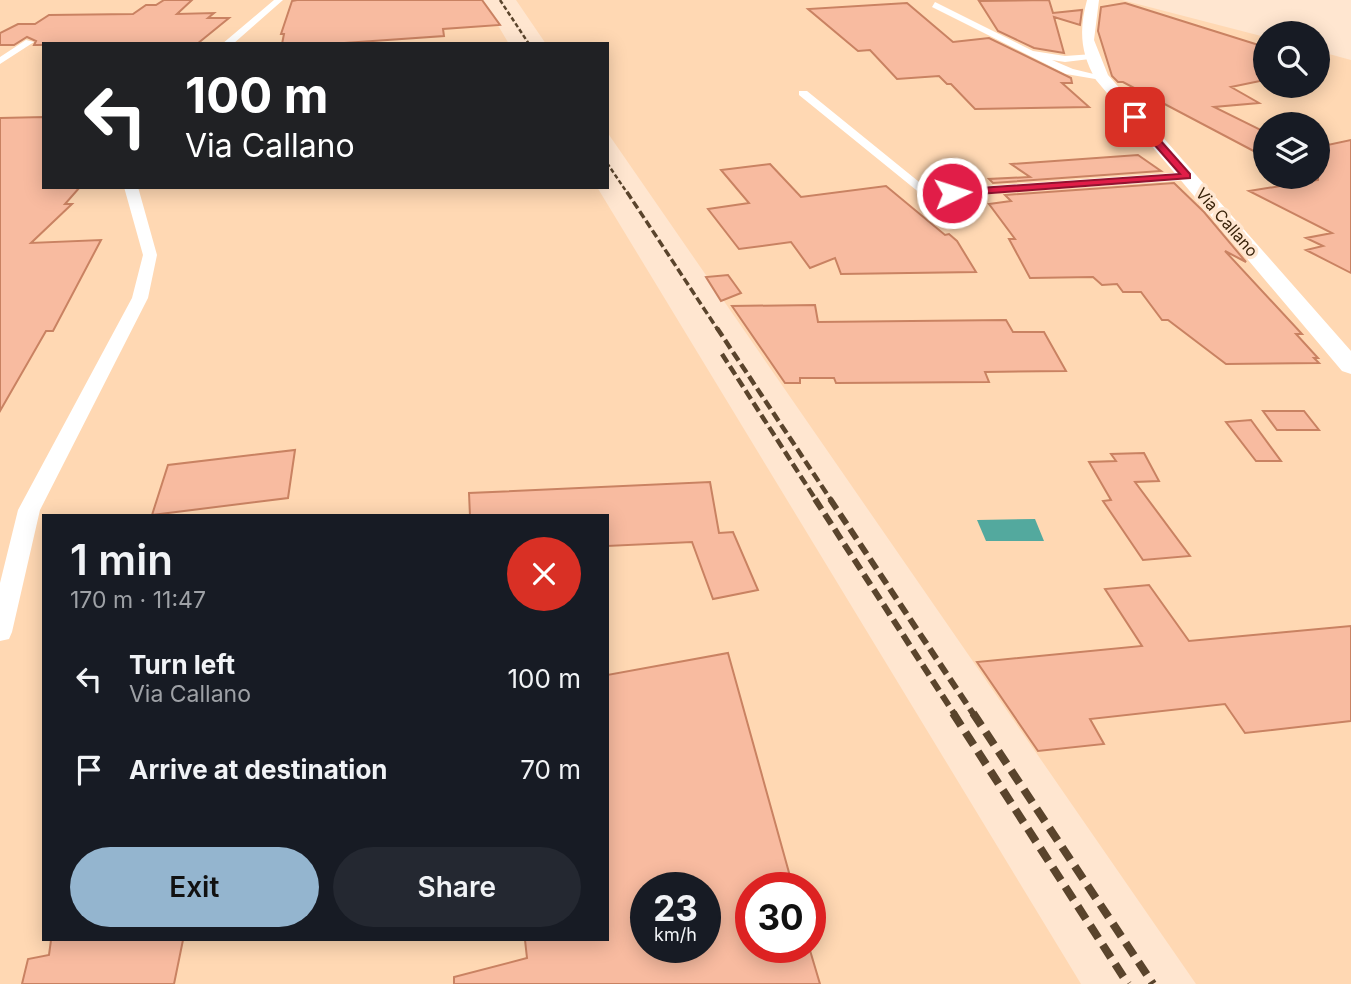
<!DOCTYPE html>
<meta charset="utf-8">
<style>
body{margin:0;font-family:Inter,sans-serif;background:#242831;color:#f1f3f6;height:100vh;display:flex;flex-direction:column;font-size:26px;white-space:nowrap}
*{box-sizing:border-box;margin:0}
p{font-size:23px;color:#9ea1a6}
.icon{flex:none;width:38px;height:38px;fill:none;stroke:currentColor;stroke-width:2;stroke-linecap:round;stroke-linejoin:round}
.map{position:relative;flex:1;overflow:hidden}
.drawer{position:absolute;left:42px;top:514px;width:567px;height:427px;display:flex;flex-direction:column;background:#171b24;border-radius:0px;box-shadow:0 4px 18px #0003}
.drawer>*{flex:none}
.guide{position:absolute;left:42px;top:42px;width:567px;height:147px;border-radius:0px;box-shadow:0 4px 18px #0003;background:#202124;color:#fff;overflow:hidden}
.fabs{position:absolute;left:1253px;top:21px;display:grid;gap:14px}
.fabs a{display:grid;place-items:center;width:77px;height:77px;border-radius:50%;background:#171b24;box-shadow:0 4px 18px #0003;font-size:35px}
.speed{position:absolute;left:630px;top:872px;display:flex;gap:14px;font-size:35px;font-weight:700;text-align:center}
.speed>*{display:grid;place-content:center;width:91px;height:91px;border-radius:50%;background:#171b24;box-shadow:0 4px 18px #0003;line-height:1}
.speed small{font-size:18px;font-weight:400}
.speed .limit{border:10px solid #d22;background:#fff;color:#111}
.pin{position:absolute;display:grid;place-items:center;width:60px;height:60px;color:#fff;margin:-30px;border-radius:14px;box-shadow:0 4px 10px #0006}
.me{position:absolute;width:77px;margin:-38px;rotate:86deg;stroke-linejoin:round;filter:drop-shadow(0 0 5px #0008)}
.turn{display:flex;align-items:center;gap:24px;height:147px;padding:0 28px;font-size:32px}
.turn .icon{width:91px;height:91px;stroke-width:2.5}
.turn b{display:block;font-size:49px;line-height:60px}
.round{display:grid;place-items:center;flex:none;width:74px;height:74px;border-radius:37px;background:#242831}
.overview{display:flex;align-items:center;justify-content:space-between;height:119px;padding:0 28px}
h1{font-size:42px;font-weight:600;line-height:52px}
.cta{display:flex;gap:14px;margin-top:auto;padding:14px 28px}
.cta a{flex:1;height:80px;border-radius:42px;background:#94b5cf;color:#111;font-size:28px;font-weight:600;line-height:80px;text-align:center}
.cta a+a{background:#242831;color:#f1f3f6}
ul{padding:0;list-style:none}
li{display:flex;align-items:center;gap:21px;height:91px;padding:0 28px}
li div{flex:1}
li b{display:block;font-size:26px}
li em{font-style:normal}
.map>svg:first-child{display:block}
.built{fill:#ffd8b3;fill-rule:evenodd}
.water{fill:#53a99e}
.building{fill:#f8bba0;stroke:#c98262;stroke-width:2;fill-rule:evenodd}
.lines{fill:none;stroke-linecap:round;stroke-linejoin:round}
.street{fill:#fff;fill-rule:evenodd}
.secondary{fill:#fff;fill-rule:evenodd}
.rail-far4{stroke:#5a442c;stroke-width:2.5;stroke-dasharray:4.5 2.5;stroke-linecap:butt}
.rail-far3{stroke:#5a442c;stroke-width:3.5;stroke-dasharray:8 3.5;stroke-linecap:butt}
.rail-far2{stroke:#5a442c;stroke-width:4.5;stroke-dasharray:10 4.5;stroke-linecap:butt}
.rail-far1{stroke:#5a442c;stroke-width:6;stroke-dasharray:12 6;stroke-linecap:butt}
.rail{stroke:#5a442c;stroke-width:8;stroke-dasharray:15 8;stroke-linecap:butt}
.route{fill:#e11d48;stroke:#92132f;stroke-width:2}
.labels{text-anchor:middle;stroke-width:7;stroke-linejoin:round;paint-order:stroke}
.far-street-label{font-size:16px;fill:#372109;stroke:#ffe6d0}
</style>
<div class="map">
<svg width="1351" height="984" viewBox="0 0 1351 984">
<rect width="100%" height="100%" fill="#ffe6d0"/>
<path class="built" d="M0,0H483L509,44H44V187H597L1081,984H0ZM44,516H607V940H44ZM646,887H705V947H646ZM751,887H810V947H751Z
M516,0H1122L1265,37V86H1318V51L1351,60V984H1196L607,132V44H546ZM1265,124H1318V177H1265Z"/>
<path class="water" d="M1035,519L1044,541H986L977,520Z"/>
<path class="building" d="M164,0H192L177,14L214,13L208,18H229L197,44L34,45L36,41L27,37L14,45H0V33L18,24H35L49,15L133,14L146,5H156Z
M297,0H482L500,25L443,29L444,36L330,44H282L284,34H281L292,1Z
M1049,0L1053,13L1082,10L1080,25L1054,17L1064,53L1034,48L998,31L979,1Z
M907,3L953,42L989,38L1071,78L1072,83H1062L1089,107L975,109L951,84H947L939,76L897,79L870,50L858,51L808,9Z
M1125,3L1265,47V80L1231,87L1259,103L1214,107L1265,132V157L1123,82H1118L1112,76L1098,31L1101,7Z
M44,117V187H80L65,204H72L31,243L101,240L53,331H46L0,411V118Z
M1351,140V273L1306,250L1323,246L1306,238L1332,233L1249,191L1318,180V147Z
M1138,155L1161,171L993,183L989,179L1030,177L1011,164Z
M770,164L801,197L886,186L945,235L949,234L957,241L976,272L841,274L835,258L810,268L791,242L739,249L708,209L749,203L721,170Z
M1174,183L1204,212L1246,262L1225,251L1302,334H1296L1318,358H1314L1319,363L1226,364L1168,320H1162L1141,292H1123L1117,284L1102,285L1093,277L1030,278L1009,239H1015L989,204L1011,201L1005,195Z
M728,275L741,293L721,301L706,277Z
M815,305L818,322L1006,320L1013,332H1044L1066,371L985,372L989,382L836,383L834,378H800V383H785L732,306Z
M1263,411H1304L1319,430H1277Z
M1251,420L1281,461H1256L1226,422Z
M295,450L288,498L152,515L168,465Z
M1144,453L1159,481L1135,482L1190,556L1143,560L1103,501L1111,500L1089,462L1116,461L1111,454Z
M710,482L719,533L733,532L758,590L713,599L692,542L607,546V516H470L469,493Z
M1149,585L1189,641L1351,626V721L1245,733L1225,704L1090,719L1104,744L1038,751L977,662L1142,646L1105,589Z
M728,653L793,887H751V947H809L820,984H454V977L527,958L525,940H607V675ZM646,887H705V947H646Z
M51,940H183L174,984H22L28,959L49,955Z"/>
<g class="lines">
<path class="street" d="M274,0H283L233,44H222Z
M935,2L1033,51L1065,56L1093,54V58L1090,59L1065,62L1052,60L1073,69L1106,77L1101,80L1066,74L932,7Z
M26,40L34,42L0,64V57Z
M799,91H807L929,190L1187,172L1193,176L1187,180L926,198L799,95Z
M124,187H138L157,255L148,298L40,510L12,632L9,639L0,641V583L18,510L132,298L143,255Z"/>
<path class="secondary" d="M1087,0H1099L1094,40L1108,75L1351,351V374L1342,371L1096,80C1080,53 1079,29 1087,0Z"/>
<path class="rail-far4" d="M500,0L529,44
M607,163L628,194"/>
<path class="rail-far3" d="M627,192L718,330"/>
<path class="rail-far2" d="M717,328L831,500
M722,354L816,500"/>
<path class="rail-far1" d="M815,499L955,715
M830,499L974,715"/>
<path class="rail" d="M953,713L1128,984
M973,713L1153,984"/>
</g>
<path class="route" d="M1132,115H1138L1190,174V178L952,196L947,193L952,190L1180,174L1132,119Z"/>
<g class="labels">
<g class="far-street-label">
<text transform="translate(1227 222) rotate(49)" y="6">Via Callano</text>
</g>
</g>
</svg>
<div class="fabs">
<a><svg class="icon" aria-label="search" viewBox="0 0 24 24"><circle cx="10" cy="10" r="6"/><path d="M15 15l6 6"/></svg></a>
<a><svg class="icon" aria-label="layers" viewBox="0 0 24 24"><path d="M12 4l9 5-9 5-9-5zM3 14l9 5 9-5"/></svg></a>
</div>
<div class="speed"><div>23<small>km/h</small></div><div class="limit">30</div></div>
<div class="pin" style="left:1135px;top:117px;background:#d93025"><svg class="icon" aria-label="arrive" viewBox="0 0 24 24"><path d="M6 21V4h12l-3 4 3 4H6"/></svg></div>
<svg class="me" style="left:952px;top:193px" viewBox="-20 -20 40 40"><circle r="17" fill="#e11d48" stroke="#fff" stroke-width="3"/><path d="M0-11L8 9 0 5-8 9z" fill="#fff"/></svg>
<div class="guide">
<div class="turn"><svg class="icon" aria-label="left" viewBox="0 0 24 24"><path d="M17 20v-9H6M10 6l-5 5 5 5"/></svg><div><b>100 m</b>Via Callano</div></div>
</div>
<section class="drawer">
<div class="overview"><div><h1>1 min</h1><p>170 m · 11:47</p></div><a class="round" style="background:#d93025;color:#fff"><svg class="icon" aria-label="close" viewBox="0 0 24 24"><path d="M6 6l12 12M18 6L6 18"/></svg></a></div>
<ul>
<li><svg class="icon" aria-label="left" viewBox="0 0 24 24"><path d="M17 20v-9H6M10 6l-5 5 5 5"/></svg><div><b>Turn left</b><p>Via Callano</p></div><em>100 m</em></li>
<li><svg class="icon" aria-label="arrive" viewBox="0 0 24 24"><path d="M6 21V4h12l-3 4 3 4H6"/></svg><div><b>Arrive at destination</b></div><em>70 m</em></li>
</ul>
<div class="cta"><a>Exit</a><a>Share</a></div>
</section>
</div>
